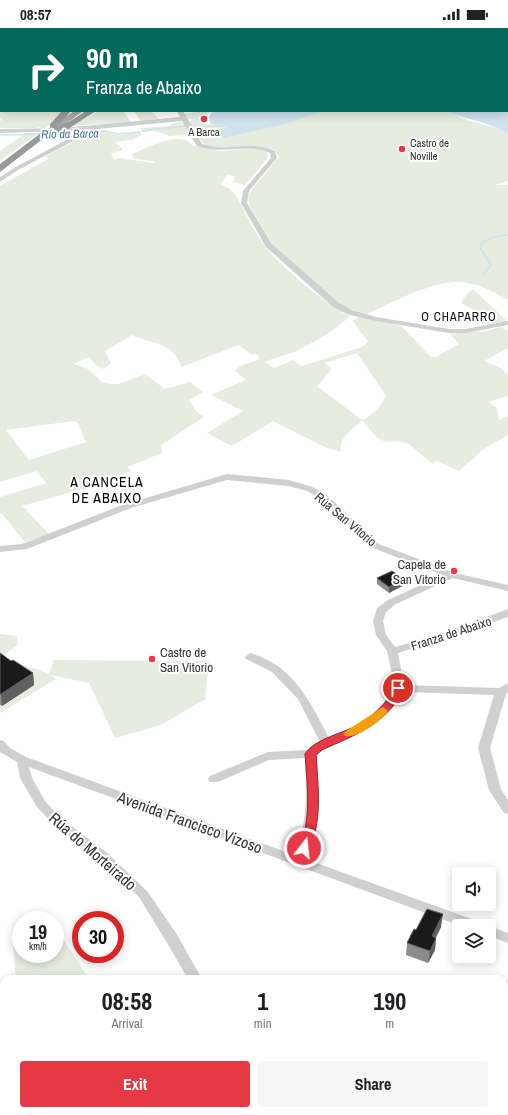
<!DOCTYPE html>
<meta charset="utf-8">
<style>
body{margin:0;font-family:"Archivo Narrow",sans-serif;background:#f6f6f6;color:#202124;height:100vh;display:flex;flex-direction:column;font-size:15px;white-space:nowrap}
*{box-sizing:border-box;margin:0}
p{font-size:13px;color:#757577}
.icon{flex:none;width:22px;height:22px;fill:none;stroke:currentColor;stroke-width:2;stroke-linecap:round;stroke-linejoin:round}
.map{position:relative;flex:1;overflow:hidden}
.sheet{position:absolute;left:0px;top:947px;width:508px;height:140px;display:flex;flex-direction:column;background:#fff;border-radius:12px 12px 0 0;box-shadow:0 2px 10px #0003}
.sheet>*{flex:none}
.guide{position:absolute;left:0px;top:0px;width:508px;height:84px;box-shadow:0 2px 10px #0003;background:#00695c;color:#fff;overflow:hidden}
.fabs{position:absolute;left:452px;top:839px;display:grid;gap:8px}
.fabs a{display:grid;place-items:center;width:44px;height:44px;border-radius:4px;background:#fff;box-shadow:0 2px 10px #0003;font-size:20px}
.speed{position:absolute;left:12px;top:883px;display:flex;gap:8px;font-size:20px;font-weight:700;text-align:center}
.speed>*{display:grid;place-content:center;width:52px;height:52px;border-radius:50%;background:#fff;box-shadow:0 2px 10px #0003;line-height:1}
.speed small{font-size:10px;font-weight:400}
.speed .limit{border:6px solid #d22;background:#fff;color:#111}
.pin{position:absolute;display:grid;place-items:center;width:34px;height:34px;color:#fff;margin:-17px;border:2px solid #fff;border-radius:50%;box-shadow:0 1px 4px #0007}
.me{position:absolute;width:44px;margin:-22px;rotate:16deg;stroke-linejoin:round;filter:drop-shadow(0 0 3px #0008)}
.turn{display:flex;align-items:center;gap:14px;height:84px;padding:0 20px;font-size:18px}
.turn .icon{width:52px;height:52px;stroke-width:2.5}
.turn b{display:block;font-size:28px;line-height:34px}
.eta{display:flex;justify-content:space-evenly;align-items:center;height:68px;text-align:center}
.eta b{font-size:24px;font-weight:700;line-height:28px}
.button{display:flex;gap:8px;margin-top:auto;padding:8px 20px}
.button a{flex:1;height:46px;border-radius:4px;background:#e63946;color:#fff;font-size:16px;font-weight:700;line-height:46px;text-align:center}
.button a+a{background:#f6f6f6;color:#202124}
.status{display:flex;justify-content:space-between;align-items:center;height:28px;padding:0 20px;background:#fff;direction:ltr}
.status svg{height:11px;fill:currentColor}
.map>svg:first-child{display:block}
.green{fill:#e6ecdf;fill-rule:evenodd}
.water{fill:#cfe2ee}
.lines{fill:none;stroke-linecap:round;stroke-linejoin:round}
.stream-far1{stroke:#cfe2ee;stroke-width:1.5}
.stream{stroke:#cfe2ee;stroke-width:2}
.minor{fill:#d0d0d0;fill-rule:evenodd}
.major{fill:#ababab;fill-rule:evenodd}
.highway{fill:#9a9a9a;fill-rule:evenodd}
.highway-bridge{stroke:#9a9a9a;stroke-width:8}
.wall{fill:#8c8c8c}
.shaded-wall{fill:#5f5f5f}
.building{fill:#1a1a1a;stroke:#5f5f5f}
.route{fill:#e63946;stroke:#96252e}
.slow{fill:#f59e0b}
.poi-dot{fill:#e63946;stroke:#fff;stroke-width:1.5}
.labels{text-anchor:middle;stroke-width:4;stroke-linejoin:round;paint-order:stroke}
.far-poi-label{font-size:11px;fill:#333;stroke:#fff}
.far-water-label{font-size:12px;font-style:italic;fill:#3f7597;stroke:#fff}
.far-neighbourhood-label{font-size:12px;letter-spacing:1px;fill:#000;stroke:#fff}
.street-label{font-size:13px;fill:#333;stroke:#fff}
.poi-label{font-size:13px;fill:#333;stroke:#fff;text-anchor:end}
.neighbourhood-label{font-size:14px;letter-spacing:1px;fill:#000;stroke:#fff}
.near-street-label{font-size:16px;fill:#333;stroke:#fff}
</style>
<div class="status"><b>08:57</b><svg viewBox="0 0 49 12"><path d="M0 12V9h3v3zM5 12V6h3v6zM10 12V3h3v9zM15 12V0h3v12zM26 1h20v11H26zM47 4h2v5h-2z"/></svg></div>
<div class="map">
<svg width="508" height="1087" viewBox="0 0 508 1087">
<rect width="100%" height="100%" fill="#fff"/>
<path class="green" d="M0,47L1,83H63L45,101L38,99L37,100H0V93L2,92L0,90Z
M99,83H123L131,94L72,98Z
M134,83H151L159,91L141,93Z
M202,83H209L208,86L198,89L203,96H210L209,89L213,83H446L466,92L500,101L508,106V153L495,157H508V272C494,264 479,256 463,254C433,252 394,274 367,286L348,280L335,272L283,226L274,218L250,179L248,170L251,163L279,129L273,121L265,119L214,120L204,117L188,94L192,93L191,91H186L185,86Z
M181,94L186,98L189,107L169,108L152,102L143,104L140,100L170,98L172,95Z
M103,104L118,107L140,105L142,107L132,112L115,114L123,122L111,125L114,132L119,130L153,135L155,133L134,131L132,126C148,120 180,101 193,118C201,117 212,123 221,123C235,123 257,116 268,125L267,131L245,157L233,154L235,148L227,147L220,157L229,160L235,166C245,183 253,203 266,219C281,239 320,272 342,283L340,285L350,288C333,304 313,315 292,325C283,328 273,330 265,334L274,340L293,332L302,338L362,319L368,314L353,293L359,289L400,297L431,329H436L459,316L450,306L478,303L482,304L500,299L508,303V320L484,333L501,340L508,347V368L488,374L497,380L499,392L508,388V407L485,420L459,443L437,433L431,435L409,416L397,413L386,414L377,410L362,392C352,402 338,410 341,424L327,420L273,393L232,418L207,405L243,383L211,367L246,352L235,343L240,338L260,331L257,326L252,327L239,317L181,339C175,314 151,316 132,307L105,323L111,335L104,341L97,338L89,329L73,336L88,341L102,354L111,356H119L145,346L165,361L190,354L203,364L189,372L196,383L204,389L161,417L162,425L127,439L131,443L93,458L22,478L49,506L25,514L2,486H0V469L46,455L37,443L0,454V158L48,131L46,128L81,110L82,107ZM357,325L386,368C378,381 376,385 362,392L317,358L332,341L325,335ZM74,393L78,395L86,414L29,432L6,402Z
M26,105H39L0,133V123Z
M473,261L507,293L488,297L472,281L461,275L466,267Z
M0,606L17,608L18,616L6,626L5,630C19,639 36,638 49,647L54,632L209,633L205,671L161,697L115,710L89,655L51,647L56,651L0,685Z
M59,905L89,951H16L13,918L21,910V926H55V906Z
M508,951V995L504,991V954Z
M271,1083H367L371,1087H275Z"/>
<path class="water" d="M311,0H508V106C490,94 468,92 448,84L507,83V1Z
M213,83H324L285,96L223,110L219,105L224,102L228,97L211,96L209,89Z"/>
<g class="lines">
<path class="stream-far1" d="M191,98H222L228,96
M142,103L186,98
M60,105L104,103L118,106L140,104
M0,107L49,106"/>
<path class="stream" d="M484,246L491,237L481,221L482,215L494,209L508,207"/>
<path class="minor" d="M65,0H72L64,1Z
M113,0H119V1H113Z
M0,31H1V35H0Z
M0,41H1V45H0Z
M177,83H183L202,116C226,125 251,111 275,123L277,130L249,163L247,175L272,216L338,274L352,282L376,289L449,301H465L508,293V297L465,305H449L376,293L346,286L332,278L266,219L241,175L243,163L271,130L270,125C247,114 222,128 197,118L182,93L76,103L75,112L18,142L0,154V149L14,140L70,110V103L0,105V101L63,100L180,89Z
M227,446L289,452L313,459L327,467L379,516L455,545L508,557V563L453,550L396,576L386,584L383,593L386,607L395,619L446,604L508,581V589L454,608L398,625L404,657L499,660L508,655V664L506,666L490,720L501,761L508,772V786L504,785L489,762L478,720L494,667L404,664C383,699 357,706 322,722L317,727C319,763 320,797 305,831L480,894L481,898H461L29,739L32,750L45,773L62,791L106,824L147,863L176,905L202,951H188L166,913L139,869L98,830L54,797L37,779L20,750L17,734L0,724V712L4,713L10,720L26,729L294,827C308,796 307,763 305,730L269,732L218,754H210L208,751L210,748L268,724L308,722L314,716L320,714L298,671L272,644L246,631L245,629L250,625C293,637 310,673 329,710L359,696L374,686L393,663L394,656L387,623L376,607L373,593L377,580L388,572L443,547L373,520L321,471L307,463L288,458L227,452L131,480L27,521L0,524V518L22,516L125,476Z
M488,898H489L508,905V915L489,908Z
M504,1078L506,1083L504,1087H483L485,1083H504Z
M158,1083H179L177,1087H156Z
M258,1083H273L275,1087H260Z"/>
<path class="major" d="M229,0H237L229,1Z
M239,0H250V1Z
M74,83H83L61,100H55V96Z"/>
<path class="highway" d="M62,83H71L56,100H50V96Z
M86,83H96L68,101L65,102L61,99Z
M41,105L45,108L44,110L0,144V136Z"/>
<path class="highway-bridge" d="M51,107L65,99"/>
</g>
<path class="wall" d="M377,550L404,551V557L389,565L377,556Z
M0,625L11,633L33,645L34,657L2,678L0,677Z
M441,899L436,910L435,922L428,935L406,927L407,915L416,902Z"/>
<path class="shaded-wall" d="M404,551V557L389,565V559Z
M33,645L34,657L2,678L1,666Z
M443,886L441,899L430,920L432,908Z
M436,910L435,922L428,935L430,923Z"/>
<path class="building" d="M392,543L404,551L389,559L377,550Z
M0,625L11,633L13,632L33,645L1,666H0Z
M427,881L443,886L432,908L436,910L430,923L407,915L414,901L416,902Z"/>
<path class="route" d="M398,656L402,657L403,664C382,698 357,706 322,722L316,727C318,757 323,795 308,823H300L299,820C312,792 307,756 305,726C315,710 345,705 360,696C369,691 389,673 393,663C394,661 394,659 395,657Z"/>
<path class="slow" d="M383,679L388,683C382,692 357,711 345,708L343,705Z"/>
<g class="poi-dot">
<circle cx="204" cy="91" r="4"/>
<circle cx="402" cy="121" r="4"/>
<circle cx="454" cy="543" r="4"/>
<circle cx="152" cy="631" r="4"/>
</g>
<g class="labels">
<g class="far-poi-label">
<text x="204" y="108">A Barca</text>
<text x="410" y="119" text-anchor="start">Castro de<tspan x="410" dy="13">Noville</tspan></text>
</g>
<g class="far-water-label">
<text transform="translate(70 106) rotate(-1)" y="4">Río da Barca</text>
</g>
<g class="far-neighbourhood-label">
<text x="459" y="293">O CHAPARRO</text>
</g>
<g class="street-label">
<text transform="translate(346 491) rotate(40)" y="5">Rúa San Vitorio</text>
<text transform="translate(451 605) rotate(-18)" y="5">Franza de Abaixo</text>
</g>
<g class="poi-label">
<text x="446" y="541">Capela de<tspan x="446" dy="15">San Vitorio</tspan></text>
<text x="160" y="629" text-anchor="start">Castro de<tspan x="160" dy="15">San Vitorio</tspan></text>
</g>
<g class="neighbourhood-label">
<text x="107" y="459">A CANCELA<tspan x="107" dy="16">DE ABAIXO</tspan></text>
</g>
<g class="near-street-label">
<text transform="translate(190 794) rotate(20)" y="6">Avenida Francisco Vizoso</text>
<text transform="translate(93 823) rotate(41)" y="6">Rúa do Morteirado</text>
</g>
</g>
</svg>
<div class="fabs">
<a><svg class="icon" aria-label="sound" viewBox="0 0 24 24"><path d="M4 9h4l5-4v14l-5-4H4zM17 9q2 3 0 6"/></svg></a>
<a><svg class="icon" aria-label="layers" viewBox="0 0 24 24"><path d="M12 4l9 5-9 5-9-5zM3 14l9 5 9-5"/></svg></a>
</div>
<div class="speed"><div>19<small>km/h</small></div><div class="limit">30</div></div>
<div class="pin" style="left:398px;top:660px;background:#d93025"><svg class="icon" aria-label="arrive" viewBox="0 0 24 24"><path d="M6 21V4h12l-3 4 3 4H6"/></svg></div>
<svg class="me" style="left:304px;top:820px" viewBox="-20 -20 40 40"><circle r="17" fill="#e63946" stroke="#fff" stroke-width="3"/><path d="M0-11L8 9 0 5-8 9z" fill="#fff"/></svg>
<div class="guide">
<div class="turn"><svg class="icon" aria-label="right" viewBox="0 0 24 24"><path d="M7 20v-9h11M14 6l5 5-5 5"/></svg><div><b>90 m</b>Franza de Abaixo</div></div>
</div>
<section class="sheet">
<div class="eta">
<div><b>08:58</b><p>Arrival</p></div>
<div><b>1</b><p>min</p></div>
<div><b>190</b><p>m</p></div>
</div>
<div class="button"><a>Exit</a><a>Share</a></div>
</section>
</div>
